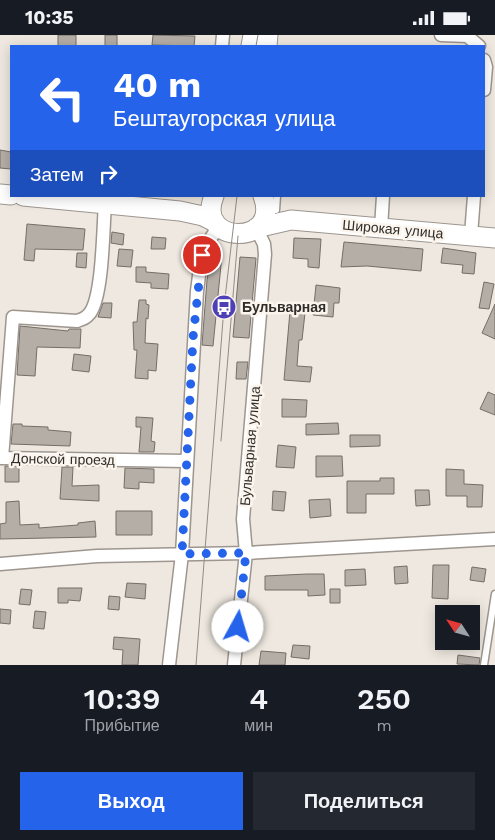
<!DOCTYPE html>
<html lang="ru">
<meta charset="utf-8">
<style>
body{margin:0;font-family:"Work Sans",sans-serif;background:#242831;color:#f1f3f6;height:100vh;display:flex;flex-direction:column;font-size:19px;white-space:nowrap}
*{box-sizing:border-box;margin:0}
p{font-size:16px;color:#9ea1a6}
.icon{flex:none;width:28px;height:28px;fill:none;stroke:currentColor;stroke-width:2;stroke-linecap:round;stroke-linejoin:round}
.map{position:relative;height:630px;overflow:hidden}
.sheet{display:flex;flex-direction:column;background:#171b24;flex:1}
.sheet>*{flex:none}
.banner{position:absolute;left:10px;top:10px;width:475px;height:152px;border-radius:0px;box-shadow:0 2px 12px #0003;background:#2563eb;color:#fff;overflow:hidden}
.needle{width:32px;rotate:306deg}
.tools{position:absolute;left:435px;top:570px;display:grid;gap:10px}
.tools a{display:grid;place-items:center;width:45px;height:45px;border-radius:0px;background:#171b24;box-shadow:0 2px 12px #0003;font-size:25px}
.pin{position:absolute;display:grid;place-items:center;width:42px;height:42px;color:#fff;margin:-21px;border:2px solid #fff;border-radius:50%;box-shadow:0 1px 5px #0007}
.me{position:absolute;width:55px;margin:-28px;rotate:6deg;stroke-linejoin:round;filter:drop-shadow(0 0 4px #0008)}
.turn{display:flex;align-items:center;gap:18px;height:105px;padding:0 20px;font-size:22px}
.turn .icon{width:65px;height:65px;stroke-width:2.5}
.turn b{display:block;font-size:35px;line-height:42px}
.then{display:flex;align-items:center;height:48px;padding:0 20px;background:#0003;gap:10px;font-size:19px}
.eta{display:flex;justify-content:space-evenly;align-items:center;height:85px;text-align:center}
.eta b{font-size:30px;font-weight:600;line-height:35px}
.primary-button{display:flex;gap:10px;margin-top:auto;padding:10px 20px}
.primary-button a{flex:1;height:58px;border-radius:0px;background:#2563eb;color:#fff;font-size:20px;font-weight:600;line-height:58px;text-align:center}
.primary-button a+a{background:#242831;color:#f1f3f6}
.status{display:flex;justify-content:space-between;align-items:center;height:35px;padding:0 25px;background:#171b24;direction:ltr}
.status svg{height:14px;fill:currentColor}
.map>svg:first-child{display:block}
.building{fill:#b5aea7;stroke:#746e68}
.lines{fill:none;stroke-linecap:round;stroke-linejoin:round}
.service-casing{stroke:#9d968f;stroke-width:9}
.minor-casing{stroke:#9d968f;stroke-width:15}
.secondary-casing{stroke:#9d968f;stroke-width:21}
.service{stroke:#fff;stroke-width:6}
.minor{stroke:#fff;stroke-width:12}
.secondary{stroke:#fff;stroke-width:19}
.tram{stroke:#908c87;stroke-width:1}
.route{stroke:#2563eb;stroke-width:9;stroke-dasharray:0 16.2}
.labels{text-anchor:middle;stroke-width:5;stroke-linejoin:round;paint-order:stroke}
.street-label{font-size:14px;fill:#302e2b;stroke:#fcf5ed}
.poi-label{font-size:14px;font-weight:bold;fill:#302e2b;stroke:#fcf5ed;text-anchor:start}
</style>
<div class="status"><b>10:35</b><svg viewBox="0 0 49 12"><path d="M0 12V9h3v3zM5 12V6h3v6zM10 12V3h3v9zM15 12V0h3v12zM26 1h20v11H26zM47 4h2v5h-2z"/></svg></div>
<div class="map">
<svg width="495" height="630" viewBox="0 0 495 630">
<rect width="100%" height="100%" fill="#eee8e0"/>
<path class="building" d="M58,0H76V11H58Z
M105,0H117V11H105Z
M153,0L195,1L194,11L152,10Z
M0,115L11,117V134L0,133Z
M27,189L85,194L83,215L35,214L34,226L24,225Z
M112,197L124,199L123,210L111,208Z
M152,202L166,203L165,214H151Z
M294,203L321,204L319,233L308,232V224L293,223Z
M344,207L423,214L421,236L367,231L341,232Z
M443,213L476,218L474,239L462,238L463,230L441,228Z
M119,214L133,215L131,232L117,231Z
M77,218H87L86,233L76,232Z
M212,219L222,220L213,311L202,310L207,245Z
M240,222L256,223L249,303L233,302Z
M136,232H146V237L169,239L168,254L151,253V248L136,247Z
M484,247L494,249L489,274L479,273Z
M316,250L340,253L339,268H334L333,282L313,280Z
M139,265H146V269L149,270L148,284L146,283L145,308L158,309L156,336L148,335V344L135,343L137,315H134L133,287H137Z
M103,268H112L111,283L98,282Z
M495,269V304L482,298Z
M290,276L305,278L302,305H299L297,331L312,332L310,347L284,345Z
M20,291L68,296L69,294H81L80,313L37,312L35,341L17,340Z
M74,319L91,321L89,337L72,335Z
M237,327H248L246,344H236Z
M488,357L495,360V380L480,374Z
M282,364L307,365L306,382H282Z
M136,382L153,383L151,406L155,407L154,417H139L141,392H136Z
M338,388L339,399L306,400V389Z
M13,389H22V391L48,392V395L71,397L70,411L11,409Z
M350,400H380V411L350,412Z
M278,410L296,412L294,433L276,432Z
M316,421H342L343,441L316,442Z
M5,431H19V447H5Z
M62,432H73L72,451L99,450V466L60,464Z
M125,433L154,434V448L139,447V454L124,453Z
M446,434L464,435V449L483,450L482,472H467V461H446Z
M380,443H394V459H366V478H347V446H380Z
M415,455H429L430,470L416,471Z
M273,456L286,457L284,476L272,475Z
M330,464L331,481L310,483L309,465Z
M19,466L20,490L39,489V493L78,490V488L95,486L96,502L0,504V489L6,488V467Z
M116,476H152V500H116Z
M433,530H449L448,564L432,563Z
M407,531L408,548L395,549L394,532Z
M472,532L486,534L484,547L470,545Z
M365,534L366,550L345,551V535Z
M307,539H324L325,560L308,561V555H265V541Z
M127,548L146,549L145,564L125,562Z
M58,553H82L80,566L68,565V568H58Z
M21,554L32,555L30,570L19,569Z
M330,554H340V568H330Z
M109,561L120,562L119,575L108,574Z
M0,574L11,575L10,589L0,588Z
M35,576L46,577L44,594L33,593Z
M114,602L140,604L138,630H122L123,615L113,614Z
M293,610L310,611L309,624L291,622Z
M261,616L286,618L285,630H259Z
M458,620L480,623L479,630L457,629Z"/>
<g class="lines">
<defs>
<path id="service" d="M276,175L277,161
M484,630L495,559"/>
<path id="minor" d="M441,0L467,1L479,11
M222,11L223,0
M484,25L486,32L484,55
M105,169C103,193 103,260 90,278C86,283 83,284 77,286L13,282L2,423L186,426
M381,193L383,161
M471,200L474,161
M0,529L97,521L246,518L495,504
M169,630L182,519L197,256C201,227 200,215 219,192
M234,630L246,518L243,484L265,219L264,209L256,193"/>
<path id="secondary" d="M251,11L253,0
M267,11L268,0
M0,159L11,160
M23,161L180,176L203,181L215,187
M214,161C194,210 282,212 263,161
M256,193L291,185L495,203"/>
</defs>
<use href="#service" class="service-casing"/>
<use href="#minor" class="minor-casing"/>
<use href="#secondary" class="secondary-casing"/>
<use href="#service" class="service"/>
<use href="#minor" class="minor"/>
<use href="#secondary" class="secondary"/>
<path class="tram" d="M256,11L258,0
M221,406L238,201
M196,630L224,272L237,161"/>
</g>
<g class="lines">
<path class="route" d="M202,220L193,303L182,519L246,518L238,592"/>
</g>
<defs>
<symbol id="bus-disc" viewBox="-11 -11 22 22"><circle r="9.5" fill="#4d3fb6" stroke="#fcf5ed"/><path d="M-5-6H5V4H4V6H2V4H-2V6H-4V4H-5ZM-3.5-4V0h7V-4ZM-3.5 1.2v1.5H-2V1.2ZM2 1.2v1.5H3.5V1.2Z" fill="#fff"/></symbol>
</defs>
<g fill-rule="evenodd">
<use href="#bus-disc" x="210" y="258" width="28" height="28"/>
</g>
<g class="labels">
<g class="street-label">
<text transform="translate(393 194) rotate(5)" y="5">Широкая улица</text>
<text transform="translate(250 411) rotate(-85)" y="5">Бульварная улица</text>
<text transform="translate(63 424) rotate(1)" y="5">Донской проезд</text>
</g>
<g class="poi-label">
<text x="242" y="277">Бульварная</text>
</g>
</g>
</svg>
<div class="tools">
<a><svg class="needle" viewBox="-14 -14 28 28"><path d="M0-13l5 13h-10z" fill="#e53935"/><path d="M0 13l5-13h-10z" fill="#9ea1a6"/></svg></a>
</div>
<div class="pin" style="left:202px;top:220px;background:#d93025"><svg class="icon" aria-label="arrive" viewBox="0 0 24 24"><path d="M6 21V4h12l-3 4 3 4H6"/></svg></div>
<svg class="me" style="left:238px;top:592px" viewBox="-20 -20 40 40"><circle r="19" fill="#fff"/><path d="M0-13L10 11 0 6-10 11z" fill="#2563eb"/></svg>
<div class="banner">
<div class="turn"><svg class="icon" aria-label="left" viewBox="0 0 24 24"><path d="M17 20v-9H6M10 6l-5 5 5 5"/></svg><div><b>40 m</b>Бештаугорская улица</div></div>
<div class="then">Затем<svg class="icon" aria-label="right" viewBox="0 0 24 24"><path d="M7 20v-9h11M14 6l5 5-5 5"/></svg></div>
</div>
</div>
<section class="sheet">
<div class="eta">
<div><b>10:39</b><p>Прибытие</p></div>
<div><b>4</b><p>мин</p></div>
<div><b>250</b><p>m</p></div>
</div>
<div class="primary-button"><a>Выход</a><a>Поделиться</a></div>
</section>
